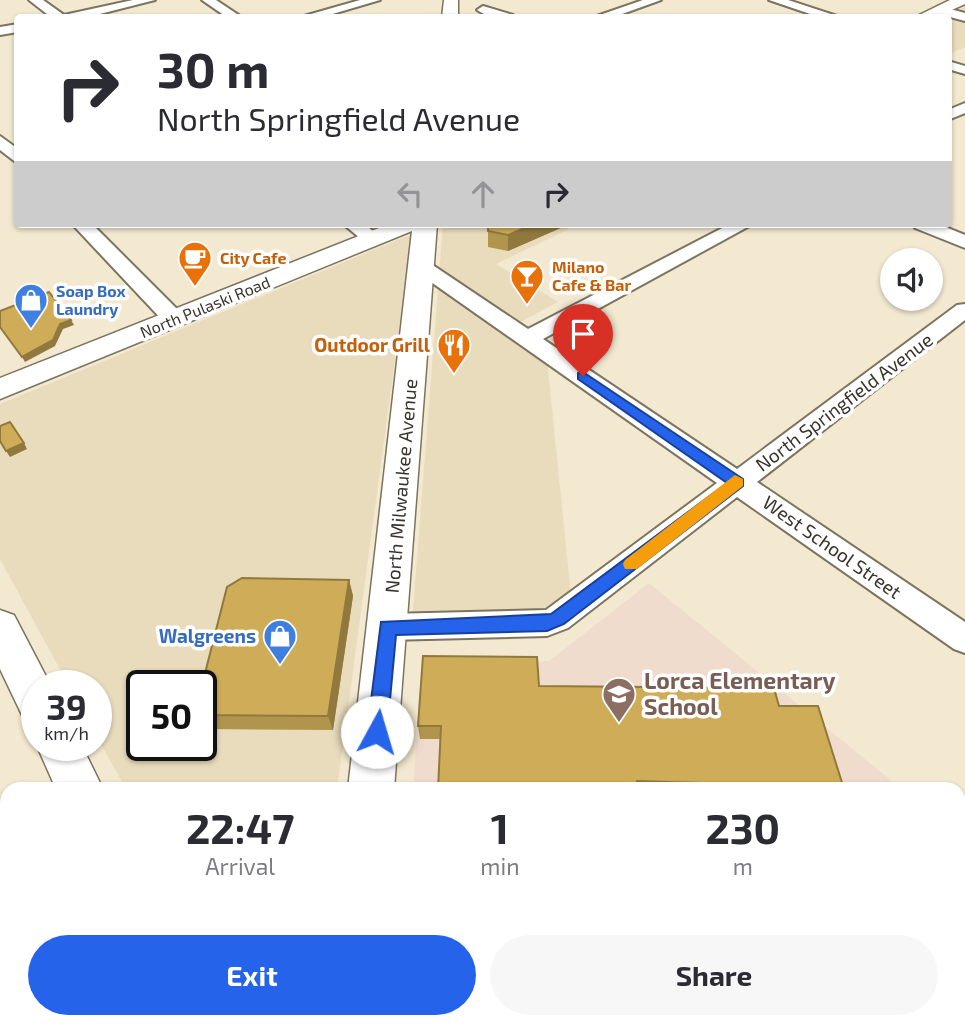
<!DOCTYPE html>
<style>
body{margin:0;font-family:"Exo 2",sans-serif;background:#f7f7f7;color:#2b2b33;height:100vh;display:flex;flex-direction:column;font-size:26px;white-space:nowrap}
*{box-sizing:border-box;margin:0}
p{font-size:23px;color:#7c7c81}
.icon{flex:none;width:38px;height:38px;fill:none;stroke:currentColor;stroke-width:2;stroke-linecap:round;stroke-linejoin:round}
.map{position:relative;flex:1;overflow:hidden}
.details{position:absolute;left:0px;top:782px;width:966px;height:247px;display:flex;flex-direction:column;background:#fff;border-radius:21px 21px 0 0;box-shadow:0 2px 5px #0004}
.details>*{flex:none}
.banner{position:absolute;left:14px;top:14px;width:938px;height:214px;border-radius:7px;box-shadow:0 2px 5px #0004;background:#fff;color:#2b2b33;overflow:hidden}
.tools{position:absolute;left:880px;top:248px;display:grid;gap:14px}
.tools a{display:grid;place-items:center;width:63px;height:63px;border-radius:50%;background:#fff;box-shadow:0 2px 5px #0004;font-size:35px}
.speed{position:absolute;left:21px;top:670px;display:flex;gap:14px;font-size:35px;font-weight:700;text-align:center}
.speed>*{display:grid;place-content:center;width:91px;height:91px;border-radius:50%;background:#fff;box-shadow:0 2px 5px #0004;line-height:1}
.speed small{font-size:18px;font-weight:400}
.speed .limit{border:4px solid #111;border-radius:10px;background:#fff;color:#111}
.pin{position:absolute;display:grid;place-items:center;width:60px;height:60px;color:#fff;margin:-72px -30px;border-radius:50% 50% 50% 0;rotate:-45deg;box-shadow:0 0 7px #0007}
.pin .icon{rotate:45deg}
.me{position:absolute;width:77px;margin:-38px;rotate:6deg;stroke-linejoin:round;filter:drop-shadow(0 0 5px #0008)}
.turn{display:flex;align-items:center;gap:24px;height:147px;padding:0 28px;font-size:32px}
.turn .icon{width:91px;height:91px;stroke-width:2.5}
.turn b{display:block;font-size:49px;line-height:60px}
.lanes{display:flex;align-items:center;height:66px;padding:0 28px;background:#0003;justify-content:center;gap:35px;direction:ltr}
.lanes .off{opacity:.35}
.eta{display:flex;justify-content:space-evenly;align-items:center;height:119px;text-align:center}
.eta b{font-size:42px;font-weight:700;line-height:49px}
.action{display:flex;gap:14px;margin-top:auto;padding:14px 28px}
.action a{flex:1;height:80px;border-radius:42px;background:#2563eb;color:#fff;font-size:28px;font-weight:700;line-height:80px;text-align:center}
.action a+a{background:#f7f7f7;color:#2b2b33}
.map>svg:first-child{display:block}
.built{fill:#e9dcbd;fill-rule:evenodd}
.education{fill:#f0dccd}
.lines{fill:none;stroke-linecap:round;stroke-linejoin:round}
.minor-casing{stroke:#7c745e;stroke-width:4}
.major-casing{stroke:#7c745e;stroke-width:3}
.minor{fill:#fff;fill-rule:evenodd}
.major{fill:#fff;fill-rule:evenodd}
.wall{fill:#b2954c}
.shaded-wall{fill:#91793e}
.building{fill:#cfad58;stroke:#91793e;stroke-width:2}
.route{fill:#2563eb;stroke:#184099;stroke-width:2}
.slow{fill:#f59e0b}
.labels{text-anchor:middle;stroke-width:7;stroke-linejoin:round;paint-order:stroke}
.far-food-label{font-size:16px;font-weight:bold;fill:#c56008;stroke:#fff;text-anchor:start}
.far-shop-label{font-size:16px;font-weight:bold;fill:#366cbe;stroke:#fff;text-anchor:start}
.far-street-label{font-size:16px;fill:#38342b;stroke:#fff}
.food-label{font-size:19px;font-weight:bold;fill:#c56008;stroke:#fff;text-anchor:end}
.street-label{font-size:19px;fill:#38342b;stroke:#fff}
.shop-label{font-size:19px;font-weight:bold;fill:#366cbe;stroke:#fff;text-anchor:end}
.near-education-label{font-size:23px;font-weight:bold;fill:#785e54;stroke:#fff;text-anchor:start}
</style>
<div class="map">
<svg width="965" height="1028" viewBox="0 0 965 1028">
<rect width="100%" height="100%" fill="#f3e9d1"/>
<path class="built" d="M965,7V47L949,54L948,18H940Z
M443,224H560L569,229L496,264L558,302L513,326L546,349L572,606L561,614L412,622Z
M412,234L337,789H126L96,735V686H69L0,559V404ZM142,686H201V746H142Z
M397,1022H740L734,1028H396Z"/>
<path class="education" d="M649,583L898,786L900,789H413L422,661H549Z"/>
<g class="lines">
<defs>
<path id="minor" d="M29,0H43L64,15L133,0H155L84,18H52Z
M202,0H216L243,18H228Z
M360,0H380L319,18H297Z
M643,0H661L611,18H591Z
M769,0H788L843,18H822Z
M483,6L513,15L515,18C501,18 488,18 477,10Z
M939,6L965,13V21L935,13L933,10Z
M18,24V32L0,35V27Z
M948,61L965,66V74L948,69Z
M965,103V113L948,120V110Z
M0,136L18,149V164L0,150Z
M72,224H92L182,314L185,319L182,324H166Z
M343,224H364L383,239L380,243H366Z
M730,224H753L543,339L737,469L957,305L965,304V320L757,482L965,622V653L954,649L737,497L568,628L547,636L387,640L376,637L371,627L376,617L387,614L546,610L717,483L414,270L411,266L414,262H428L528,329Z
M913,224H938L965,235V248L915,228Z
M965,800V844L959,846V803Z
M7,1005V1022H42L40,1028H0V1010Z
M789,1022H836L834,1028H787Z"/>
<path id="major" d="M444,0H458V18H442Z
M950,0H965V4L934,18H913Z
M389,224H437L394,789H348L412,231L0,399V378Z
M0,610L14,615L51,686H37V720L22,715L0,669Z
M37,746H82L103,789H56Z
M168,1022H224L227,1028H171Z
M320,1022H376L375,1028H319Z"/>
</defs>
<use href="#minor" class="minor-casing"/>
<use href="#major" class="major-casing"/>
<use href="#minor" class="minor"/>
<use href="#major" class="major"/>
</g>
<path class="wall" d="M488,224H563V227L508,251L488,247Z
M349,580L353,596L333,730L203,729L201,726V689Z
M539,686L779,706L844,789H438L440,739H420L418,726Z"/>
<path class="shaded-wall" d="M534,224H563V227L508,251V235Z
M71,320L74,325L63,329L55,346L25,362L22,357L60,324Z
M24,443L27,449L10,457L6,451Z
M349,580L353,596L333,730L328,716Z"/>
<path class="building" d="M836,15L844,18H830Z
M488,224H534L508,235L488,231Z
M49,292L71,320L60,324L53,340L22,357L0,327V311Z
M10,422L24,443L6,451L0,441V426Z
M242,578L349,580L328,716L201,715V689L227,587Z
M423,656L537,657L539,686L774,688L779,706H818L844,789H736L735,784L637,781L639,789H438L441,726H418Z"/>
<path class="route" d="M583,372L743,479V486L564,624L547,631L396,635L387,732L384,739L377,742L370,739L367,732L381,622L551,614L727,483L578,379V373Z"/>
<path class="slow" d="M735,475L743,479V486L637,569H625L623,564L625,560Z"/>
<defs>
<symbol id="cafe-pin" viewBox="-11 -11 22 30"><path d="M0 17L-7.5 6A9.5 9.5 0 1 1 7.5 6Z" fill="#e8710a" stroke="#fff"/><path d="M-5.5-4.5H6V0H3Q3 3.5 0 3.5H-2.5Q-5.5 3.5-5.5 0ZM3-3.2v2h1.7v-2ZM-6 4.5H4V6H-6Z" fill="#fff"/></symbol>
<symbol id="bar-pin" viewBox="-11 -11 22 30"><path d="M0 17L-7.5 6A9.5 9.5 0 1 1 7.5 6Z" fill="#e8710a" stroke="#fff"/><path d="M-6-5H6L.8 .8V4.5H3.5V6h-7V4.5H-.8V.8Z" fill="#fff"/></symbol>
<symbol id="shop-pin" viewBox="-11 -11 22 30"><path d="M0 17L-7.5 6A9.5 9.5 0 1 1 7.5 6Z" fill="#3f7fe0" stroke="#fff"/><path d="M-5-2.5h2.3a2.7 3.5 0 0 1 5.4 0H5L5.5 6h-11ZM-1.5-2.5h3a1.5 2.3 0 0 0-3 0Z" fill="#fff"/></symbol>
<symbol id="restaurant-pin" viewBox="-11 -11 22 30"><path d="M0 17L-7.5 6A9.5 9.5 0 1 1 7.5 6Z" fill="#e8710a" stroke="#fff"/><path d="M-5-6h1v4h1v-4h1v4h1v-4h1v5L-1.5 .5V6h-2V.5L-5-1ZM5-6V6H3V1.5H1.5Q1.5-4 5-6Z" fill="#fff"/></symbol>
<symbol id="school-pin" viewBox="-11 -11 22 30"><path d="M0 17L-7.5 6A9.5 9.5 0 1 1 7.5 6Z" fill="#8d6e63" stroke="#fff"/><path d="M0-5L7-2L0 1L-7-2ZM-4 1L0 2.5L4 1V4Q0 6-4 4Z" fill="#fff"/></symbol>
</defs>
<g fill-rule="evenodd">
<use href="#cafe-pin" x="176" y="239" width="38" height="52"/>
<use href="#bar-pin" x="508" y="257" width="38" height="52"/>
<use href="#shop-pin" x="12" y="281" width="38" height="52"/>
<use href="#restaurant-pin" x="435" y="326" width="38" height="52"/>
<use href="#shop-pin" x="261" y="617" width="38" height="52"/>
<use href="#school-pin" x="600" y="675" width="38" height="52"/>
</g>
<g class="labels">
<g class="far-food-label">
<text x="220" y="264">City Cafe</text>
<text x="552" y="273">Milano<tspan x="552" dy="18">Cafe &amp; Bar</tspan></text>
</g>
<g class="far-shop-label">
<text x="56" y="297">Soap Box<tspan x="56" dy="18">Laundry</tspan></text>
</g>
<g class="far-street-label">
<text transform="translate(205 307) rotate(-22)" y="6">North Pulaski Road</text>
</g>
<g class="food-label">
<text x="430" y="352">Outdoor Grill</text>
</g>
<g class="street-label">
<text transform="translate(844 402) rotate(-37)" y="7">North Springfield Avenue</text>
<text transform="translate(401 486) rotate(-85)" y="7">North Milwaukee Avenue</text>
<text transform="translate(832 547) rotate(35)" y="7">West School Street</text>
</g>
<g class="shop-label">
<text x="256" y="643">Walgreens</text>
</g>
<g class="near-education-label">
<text x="644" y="689">Lorca Elementary<tspan x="644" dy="26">School</tspan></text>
</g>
</g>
</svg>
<div class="tools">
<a><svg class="icon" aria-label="sound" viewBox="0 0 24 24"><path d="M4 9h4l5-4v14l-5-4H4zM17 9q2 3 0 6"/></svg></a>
</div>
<div class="speed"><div>39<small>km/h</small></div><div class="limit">50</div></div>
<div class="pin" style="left:583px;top:376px;background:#d93025"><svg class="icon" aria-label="arrive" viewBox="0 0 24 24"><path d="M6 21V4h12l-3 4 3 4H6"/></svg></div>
<svg class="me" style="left:377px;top:732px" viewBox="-20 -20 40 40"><circle r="19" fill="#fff"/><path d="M0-13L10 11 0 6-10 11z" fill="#2563eb"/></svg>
<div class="banner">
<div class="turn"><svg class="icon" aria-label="right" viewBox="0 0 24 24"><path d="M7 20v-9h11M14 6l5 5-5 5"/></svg><div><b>30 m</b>North Springfield Avenue</div></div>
<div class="lanes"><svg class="icon off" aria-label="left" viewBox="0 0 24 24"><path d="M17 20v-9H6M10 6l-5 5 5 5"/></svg><svg class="icon off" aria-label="ahead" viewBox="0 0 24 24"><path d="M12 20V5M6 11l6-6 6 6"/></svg><svg class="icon" aria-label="right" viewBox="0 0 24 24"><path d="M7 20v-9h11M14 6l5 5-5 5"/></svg></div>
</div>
<section class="details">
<div class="eta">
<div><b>22:47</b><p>Arrival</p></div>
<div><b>1</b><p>min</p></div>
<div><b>230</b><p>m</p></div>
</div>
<div class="action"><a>Exit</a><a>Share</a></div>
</section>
</div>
